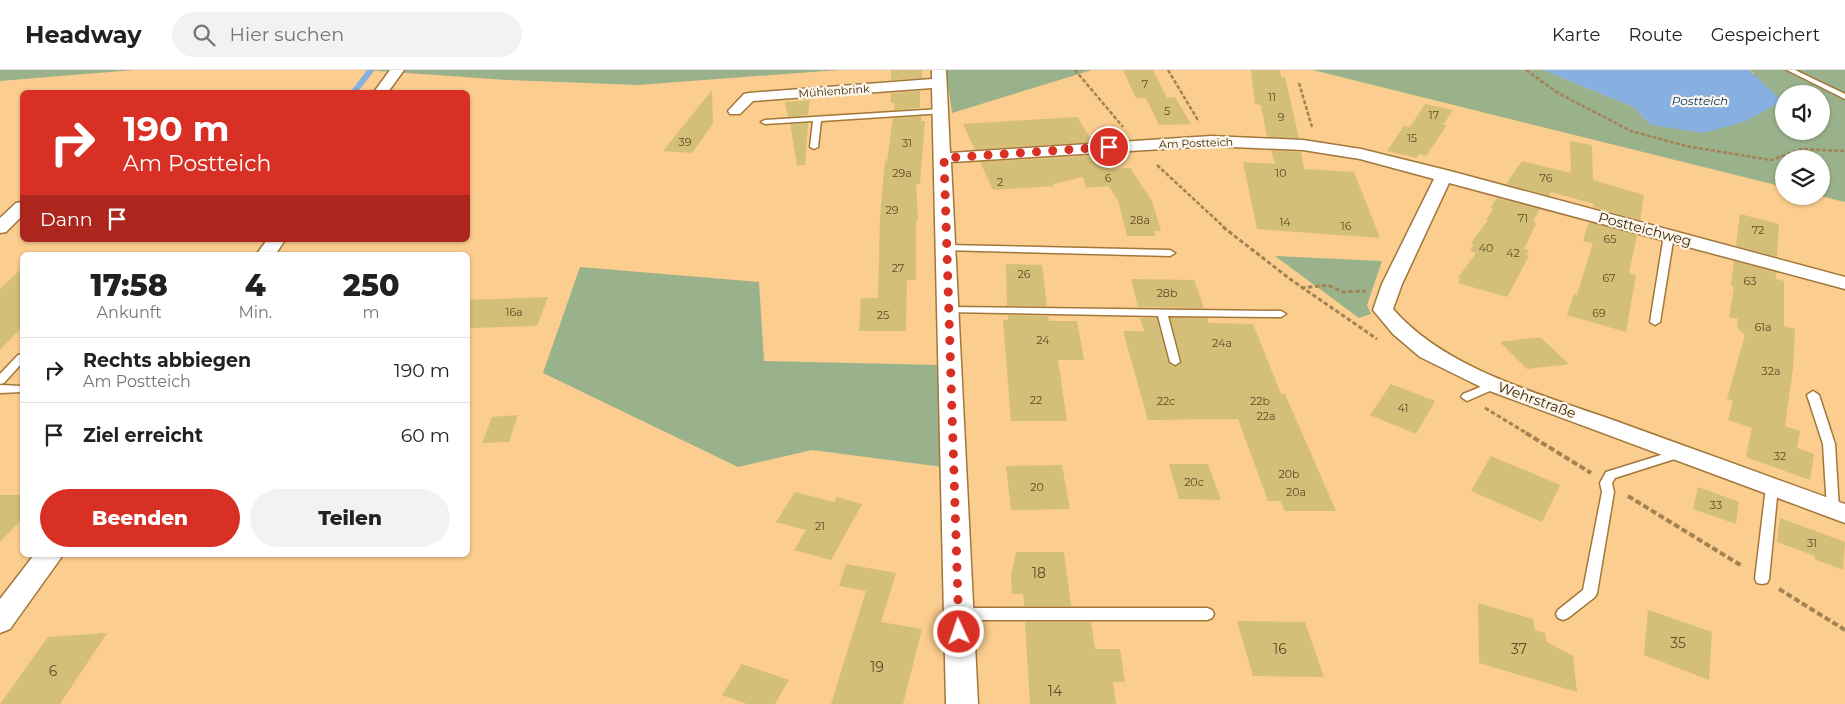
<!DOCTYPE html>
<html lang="de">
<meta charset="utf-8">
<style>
body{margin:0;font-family:Montserrat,sans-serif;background:#f2f2f2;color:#202124;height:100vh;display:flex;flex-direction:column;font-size:19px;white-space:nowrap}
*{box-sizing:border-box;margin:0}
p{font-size:16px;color:#757577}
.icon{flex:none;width:28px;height:28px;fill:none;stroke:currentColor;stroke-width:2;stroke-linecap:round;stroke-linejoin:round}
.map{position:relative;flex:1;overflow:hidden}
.drawer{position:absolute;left:20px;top:182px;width:450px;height:305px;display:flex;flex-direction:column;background:#fff;border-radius:8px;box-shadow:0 1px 4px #0004}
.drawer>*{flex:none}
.top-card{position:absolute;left:20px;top:20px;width:450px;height:152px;border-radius:8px;box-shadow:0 1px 4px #0004;background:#d93025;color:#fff;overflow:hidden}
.buttons{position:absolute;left:1775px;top:15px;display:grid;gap:10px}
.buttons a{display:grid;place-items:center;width:55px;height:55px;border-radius:50%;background:#fff;box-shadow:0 1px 4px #0004;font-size:25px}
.pin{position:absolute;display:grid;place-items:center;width:42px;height:42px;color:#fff;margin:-21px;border:2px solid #fff;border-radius:50%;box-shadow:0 1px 5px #0007}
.me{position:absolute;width:55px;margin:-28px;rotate:357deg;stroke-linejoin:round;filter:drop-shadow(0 0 4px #0008)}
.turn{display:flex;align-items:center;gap:18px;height:105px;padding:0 20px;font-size:22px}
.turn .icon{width:65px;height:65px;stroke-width:2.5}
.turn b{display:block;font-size:35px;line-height:42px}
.then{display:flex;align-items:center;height:48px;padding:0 20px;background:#0003;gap:10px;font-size:19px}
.eta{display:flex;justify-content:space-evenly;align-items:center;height:85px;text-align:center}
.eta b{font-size:30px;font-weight:800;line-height:35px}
.primary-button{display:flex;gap:10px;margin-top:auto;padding:10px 20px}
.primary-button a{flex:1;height:58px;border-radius:30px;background:#d93025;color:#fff;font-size:20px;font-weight:800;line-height:58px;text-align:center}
.primary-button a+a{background:#f2f2f2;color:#202124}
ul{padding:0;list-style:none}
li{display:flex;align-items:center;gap:15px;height:65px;padding:0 20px;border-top:1px solid #e0e0e0}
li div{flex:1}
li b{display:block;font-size:19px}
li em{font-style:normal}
header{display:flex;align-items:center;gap:30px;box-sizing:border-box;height:70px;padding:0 25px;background:#fff;border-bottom:1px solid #e0e0e0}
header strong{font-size:24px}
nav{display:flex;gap:28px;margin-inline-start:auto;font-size:18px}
.search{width:350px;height:45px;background:#f2f2f2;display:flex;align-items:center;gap:12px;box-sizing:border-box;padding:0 18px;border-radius:28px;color:#757577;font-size:19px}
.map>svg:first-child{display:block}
.green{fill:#9ab28c;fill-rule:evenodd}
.water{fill:#87afe0}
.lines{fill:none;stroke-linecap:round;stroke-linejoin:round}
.stream{stroke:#87afe0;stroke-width:6}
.building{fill:#d3bf77}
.lane-casing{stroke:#a2773a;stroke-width:3}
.street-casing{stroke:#a2773a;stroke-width:3}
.path-far2{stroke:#a38254;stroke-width:2.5;stroke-dasharray:4 2;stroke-linecap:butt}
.path-far1{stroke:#a38254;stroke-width:3;stroke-dasharray:4.5 2.5;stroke-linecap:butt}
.path{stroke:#a38254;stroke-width:4;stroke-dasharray:6 3;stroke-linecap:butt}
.lane{fill:#fff;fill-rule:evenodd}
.street{fill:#fff;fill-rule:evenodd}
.route{stroke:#d93025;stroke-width:9;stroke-dasharray:0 16.2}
.labels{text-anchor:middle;stroke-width:4.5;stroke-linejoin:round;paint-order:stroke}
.number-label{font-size:11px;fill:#5e4c27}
.far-street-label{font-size:11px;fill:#37260c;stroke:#fef5e9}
.far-water-label{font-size:12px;font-style:italic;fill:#003973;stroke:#fef5e9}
.street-label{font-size:14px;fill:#37260c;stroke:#fef5e9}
.near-number-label{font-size:14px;fill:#5e4c27}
</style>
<header>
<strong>Headway</strong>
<div class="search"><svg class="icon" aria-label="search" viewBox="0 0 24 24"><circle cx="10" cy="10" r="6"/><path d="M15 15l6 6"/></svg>Hier suchen</div>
<nav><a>Karte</a><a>Route</a><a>Gespeichert</a></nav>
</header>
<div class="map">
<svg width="1845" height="634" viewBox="0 0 1845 634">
<rect width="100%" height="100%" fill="#fbcd8e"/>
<path class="green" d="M0,0H134L0,11Z
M364,0H839L637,15L507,10Z
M946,0H1092L952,43Z
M1313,0H1543L1633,37L1651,55L1754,3L1749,0H1845V132L1820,126L1821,89H1784V117ZM1784,24H1821V61H1784Z
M1275,186L1382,191L1367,235L1371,244L1359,248Z
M580,197L759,212L764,291L940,295L943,397L812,380L738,397L543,303Z"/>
<path class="water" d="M1543,0H1749L1782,31L1746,51L1703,63L1651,55L1633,37Z"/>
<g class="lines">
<path class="stream" d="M354,22L371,0"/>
</g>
<path class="building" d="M891,0H922V8L891,10Z
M1123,0H1153L1167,28L1175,27L1191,54L1159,55L1146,28H1136Z
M1251,0H1280L1281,7H1285L1299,68L1267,67L1261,35L1255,34Z
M712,20L713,54L692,83L663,81Z
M920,21V38L894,40L895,33H891V23Z
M810,30L808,45L788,47L785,32Z
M1425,34L1453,40L1443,55H1447L1426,86L1419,84L1417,88L1387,81L1404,56L1410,57Z
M921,46V51H925L920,114H916L918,150H916V210H907L906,261H859L861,228H878L880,146L885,91H887L893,48Z
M1077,47L1093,72L975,80L963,54Z
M808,53L805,95H797L790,54Z
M1570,71L1592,75L1593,110L1644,125L1640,150L1593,137L1594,134L1551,122L1549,126L1506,114L1522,91L1571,103Z
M1271,80L1301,82L1304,99L1354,102L1380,168L1257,159L1243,92L1275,94Z
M1101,85L1110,99L1130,98L1152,131L1161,161H1154L1156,166H1127L1118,130L1108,116L1086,118L1083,107L1053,114L1054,116L993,120L980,92Z
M1497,128L1540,139L1533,151L1536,154L1524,179L1529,180L1526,185L1529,186L1507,227L1458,213L1461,209L1458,208L1476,183L1470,181L1474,174L1471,173L1488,150H1486L1493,139L1490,138Z
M1740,144L1779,154L1777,187L1736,176Z
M1589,152L1637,165L1629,203L1636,205L1626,262L1567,245L1574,224L1577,225L1593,173L1583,171Z
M1734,191L1776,203V209L1784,211V256L1795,259L1793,298L1785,356L1800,361L1797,378L1814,384L1810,410L1746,387L1752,358L1728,350L1733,331L1727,329L1745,265L1737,258L1738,249L1729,247L1734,217L1731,216Z
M1006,194L1042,195L1047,236H1007Z
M22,198V257L0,280V219Z
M1131,209L1194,210L1204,238L1138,237Z
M548,227L537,256L468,258V230Z
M1008,245L1048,246L1049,251H1077L1084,290H1058L1067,351H1011L1003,250H1008Z
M1140,248H1157L1168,292L1174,297L1182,292L1170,248H1207L1209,253L1253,254L1281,324H1285L1336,441H1285L1280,431H1268L1238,349L1148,350L1123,261H1144Z
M1540,267L1569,294L1527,299L1500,272Z
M1391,314L1435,331L1416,364L1370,345Z
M518,345L509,372L482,373L492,347Z
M1491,386L1560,415L1542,452L1471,421Z
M1169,394H1208L1221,430L1179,429Z
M1062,395L1070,439L1011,440L1006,396Z
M1698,417L1739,432L1736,454L1693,439Z
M795,422L834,432L837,427L862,434L831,490L794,480L806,460L776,452Z
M0,425H22V449L0,472Z
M1780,448L1845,472L1843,500L1814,489L1815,486L1777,472Z
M1016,482H1064L1071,536H1024L1023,524H1012L1011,505Z
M846,494L896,503L881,552L922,559L903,634H831L866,521L839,516Z
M1478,533L1533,549L1535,560L1545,563L1547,572L1573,586L1577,622L1479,593Z
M1648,540L1712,562L1709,610L1644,585Z
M1237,551L1305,552L1324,607L1253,606Z
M1025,552H1091L1095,579H1120L1125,612H1113L1116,634H1030Z
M107,563L60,634H0L48,567Z
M742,594L789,610L775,634H747L722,625Z"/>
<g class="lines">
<defs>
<path id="lane" d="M1787,0H1795L1845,24V29Z
M941,39H944V43L821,51L818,77L814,79L810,77L813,51L765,54L761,52L765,50Z
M1669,162L1674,165L1660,252L1655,255L1650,252L1664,165Z
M947,175L1170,180L1175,183L1170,186L944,180L942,178Z
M949,237L1281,241L1286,244L1281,247L1168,246L1180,292L1175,295L1170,292L1158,246L945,242L944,240Z
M22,284V293L4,313L0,314V304L18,285Z
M1495,311L1501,315L1499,317L1467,331L1461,327L1463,324Z
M0,315L22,316V322L0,323Z
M1813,321L1819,325L1835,374L1839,439L1838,442H1828L1827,439L1823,374L1807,325Z
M1680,379L1684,380L1686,383L1684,386L1615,408L1612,413L1614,422L1597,523L1595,527L1568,548L1563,550L1558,548L1556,544L1558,540L1583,520L1602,422L1600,413L1606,402Z
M1772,413L1776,414L1778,417L1769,509L1767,513L1762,514L1757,513L1755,509L1766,417L1768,414Z
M960,538H1207L1212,540L1214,544L1212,548L1207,550H960L955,548L953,544L955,540Z"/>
<path id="street" d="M390,0H404L388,22H374Z
M932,0H946L950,83L1211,66L1303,70L1361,79L1450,101L1845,207V219L1449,113L1402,214L1393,239C1448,302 1548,326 1624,354C1698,381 1771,407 1845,434V453L1487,320L1420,287L1393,264L1373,240L1382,214L1434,109L1360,89L1303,80L1211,76L951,92L978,634H946L932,18L753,31L740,44H730L728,41L744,24L749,23L932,9Z
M22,132V146L6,162L0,163V148L16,133Z
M267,170H285L275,185H256Z
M34,485H63L10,559L0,563V529Z"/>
</defs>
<use href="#lane" class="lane-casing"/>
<use href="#street" class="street-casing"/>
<path class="path-far2" d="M1075,0L1123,57
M1168,0L1199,52
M1526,0L1558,23L1631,61L1686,76L1771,90L1802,79L1845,81
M1299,13L1312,57
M1157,95L1225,158"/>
<path class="path-far1" d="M1223,157L1290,209L1377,269
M1301,218L1328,215L1343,222L1366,221
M1485,338L1528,364"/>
<path class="path" d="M1526,363L1591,403
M1628,426L1742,496
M1779,519L1845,560"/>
<use href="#lane" class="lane"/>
<use href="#street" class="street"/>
</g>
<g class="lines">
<path class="route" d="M959,562L944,88L1109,77"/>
</g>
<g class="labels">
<g class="number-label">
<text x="1145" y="18">7</text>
<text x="1272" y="31">11</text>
<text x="1167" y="45">5</text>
<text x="1434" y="49">17</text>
<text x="1281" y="51">9</text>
<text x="1412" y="72">15</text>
<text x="685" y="76">39</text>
<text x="907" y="77">31</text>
<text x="902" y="107">29a</text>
<text x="1281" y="107">10</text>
<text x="1108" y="112">6</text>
<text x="1546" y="112">76</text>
<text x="1000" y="116">2</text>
<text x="892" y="144">29</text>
<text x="1523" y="152">71</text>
<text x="1140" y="154">28a</text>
<text x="1285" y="156">14</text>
<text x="1346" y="160">16</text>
<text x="1758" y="164">72</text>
<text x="1610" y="173">65</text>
<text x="1486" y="182">40</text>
<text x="1513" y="187">42</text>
<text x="898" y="202">27</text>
<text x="1024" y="208">26</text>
<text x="1609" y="212">67</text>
<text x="1750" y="215">63</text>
<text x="1167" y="227">28b</text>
<text x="514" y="246">16a</text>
<text x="1599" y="247">69</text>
<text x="883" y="249">25</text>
<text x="1763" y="261">61a</text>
<text x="1043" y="274">24</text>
<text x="1222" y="277">24a</text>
<text x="1771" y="305">32a</text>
<text x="1036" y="334">22</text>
<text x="1166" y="335">22c</text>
<text x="1260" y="335">22b</text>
<text x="1403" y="342">41</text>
<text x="1266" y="350">22a</text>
<text x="1780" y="390">32</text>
<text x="1289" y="408">20b</text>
<text x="1194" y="416">20c</text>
<text x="1037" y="421">20</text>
<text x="1296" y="426">20a</text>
<text x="1716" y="439">33</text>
<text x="820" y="460">21</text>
<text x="1812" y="477">31</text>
</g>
<g class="far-street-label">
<text transform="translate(834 21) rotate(-4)" y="4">Mühlenbrink</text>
<text transform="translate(1196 73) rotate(-2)" y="4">Am Postteich</text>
</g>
<g class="far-water-label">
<text x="1700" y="35">Postteich</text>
</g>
<g class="street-label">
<text transform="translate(1645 159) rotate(15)" y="5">Postteichweg</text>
<text transform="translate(1537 330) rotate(20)" y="5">Wehrstraße</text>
</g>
<g class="near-number-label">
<text x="1039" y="508">18</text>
<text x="1678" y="578">35</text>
<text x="1280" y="584">16</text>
<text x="1519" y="584">37</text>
<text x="877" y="602">19</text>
<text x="53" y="606">6</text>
<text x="1055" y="626">14</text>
</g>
</g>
</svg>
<div class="buttons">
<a><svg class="icon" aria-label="sound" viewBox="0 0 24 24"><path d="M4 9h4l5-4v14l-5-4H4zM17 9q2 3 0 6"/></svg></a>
<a><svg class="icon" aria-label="layers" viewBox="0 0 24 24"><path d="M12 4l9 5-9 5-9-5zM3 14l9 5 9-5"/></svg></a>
</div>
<div class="pin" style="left:1109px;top:77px;background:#d93025"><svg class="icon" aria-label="arrive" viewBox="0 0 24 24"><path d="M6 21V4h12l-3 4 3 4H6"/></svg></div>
<svg class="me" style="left:959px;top:562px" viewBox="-20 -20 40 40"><circle r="17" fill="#d93025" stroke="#fff" stroke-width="3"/><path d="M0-11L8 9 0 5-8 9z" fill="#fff"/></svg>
<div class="top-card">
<div class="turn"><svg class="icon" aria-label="right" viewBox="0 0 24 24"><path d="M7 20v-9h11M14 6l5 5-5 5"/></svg><div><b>190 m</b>Am Postteich</div></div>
<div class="then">Dann<svg class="icon" aria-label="arrive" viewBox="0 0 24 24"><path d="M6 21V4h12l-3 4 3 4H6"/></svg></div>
</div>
<section class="drawer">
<div class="eta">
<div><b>17:58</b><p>Ankunft</p></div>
<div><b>4</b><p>Min.</p></div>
<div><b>250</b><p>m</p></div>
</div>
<ul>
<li><svg class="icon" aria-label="right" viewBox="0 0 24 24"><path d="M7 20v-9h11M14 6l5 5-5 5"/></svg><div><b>Rechts abbiegen</b><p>Am Postteich</p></div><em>190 m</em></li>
<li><svg class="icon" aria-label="arrive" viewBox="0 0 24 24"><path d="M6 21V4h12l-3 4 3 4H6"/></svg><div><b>Ziel erreicht</b></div><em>60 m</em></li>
</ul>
<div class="primary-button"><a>Beenden</a><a>Teilen</a></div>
</section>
</div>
